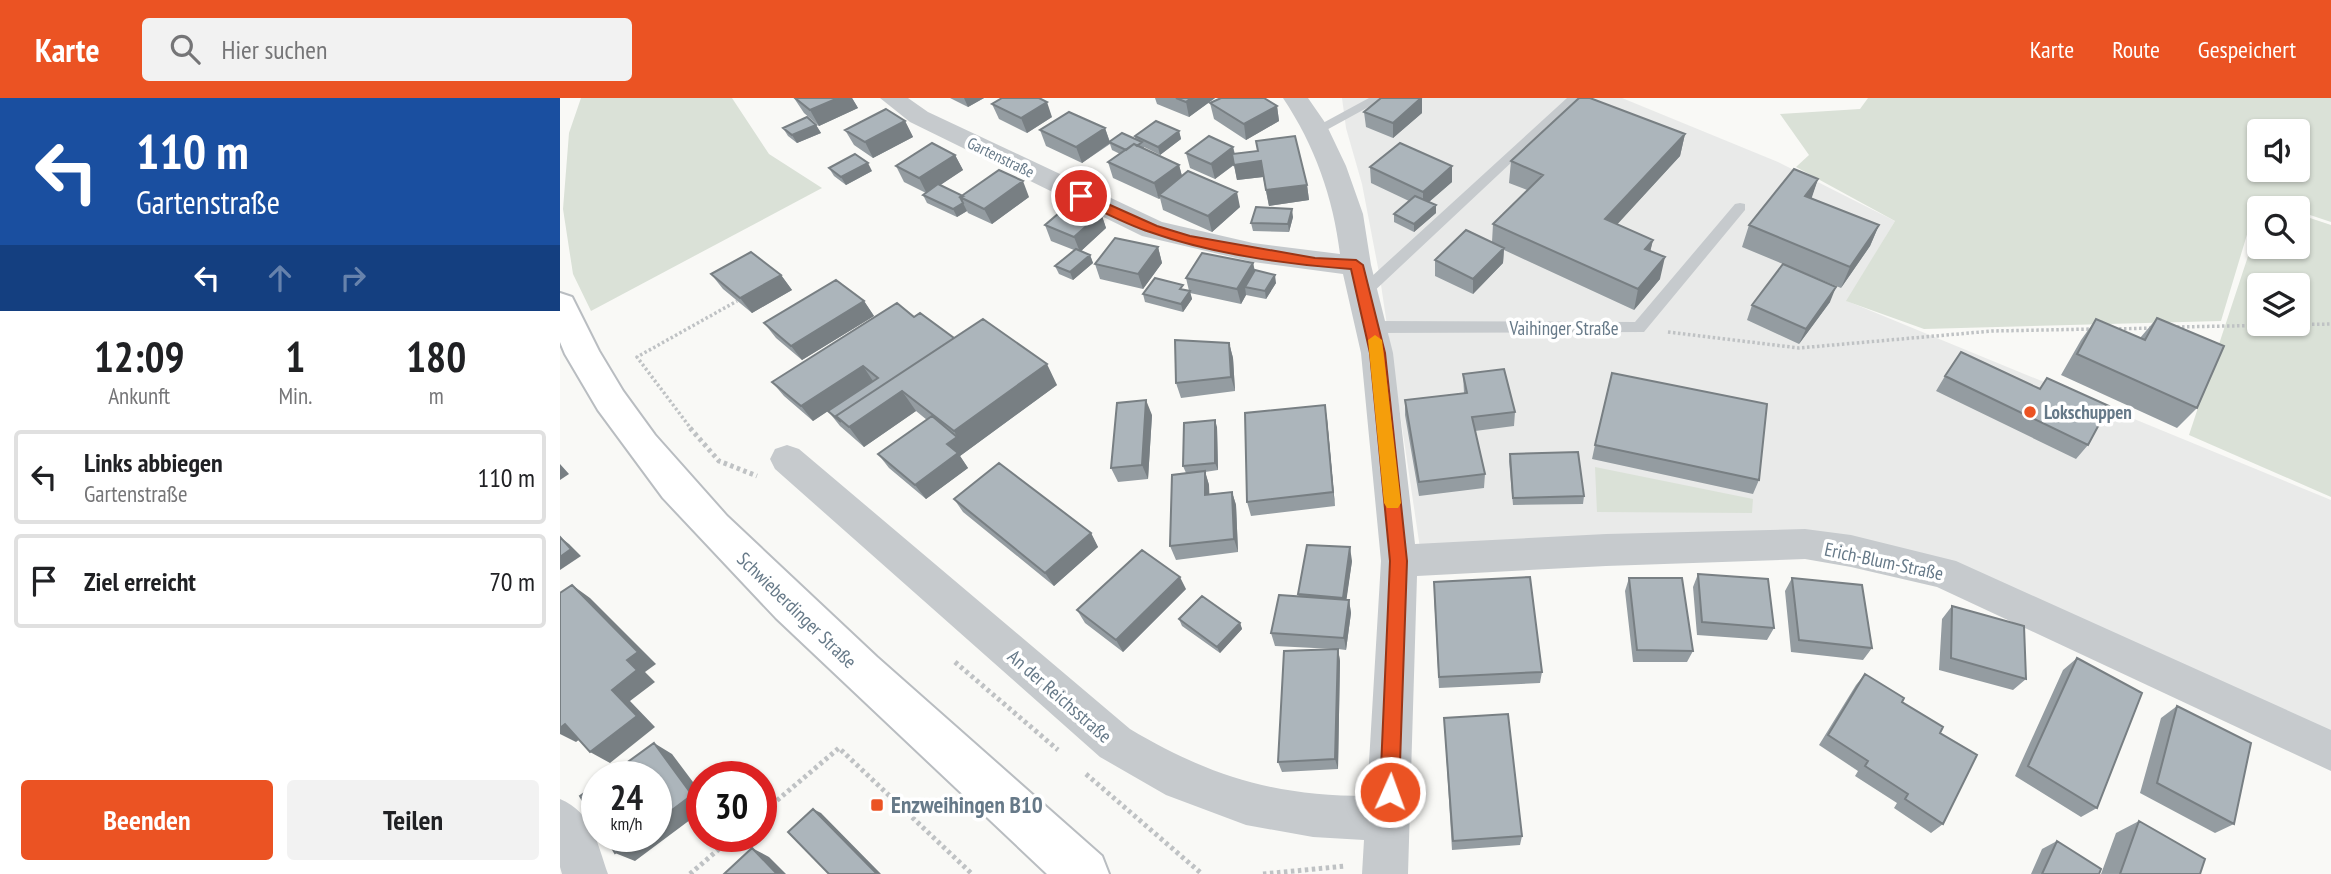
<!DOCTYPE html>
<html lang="de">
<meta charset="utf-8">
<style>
body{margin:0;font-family:"PT Sans Narrow",sans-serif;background:#f2f2f2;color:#202124;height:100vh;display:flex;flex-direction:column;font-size:26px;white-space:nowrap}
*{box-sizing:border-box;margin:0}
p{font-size:23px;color:#757577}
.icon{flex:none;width:38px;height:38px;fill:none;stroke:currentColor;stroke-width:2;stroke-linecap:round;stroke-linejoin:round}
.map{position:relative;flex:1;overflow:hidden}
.side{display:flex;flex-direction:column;background:#fff;width:560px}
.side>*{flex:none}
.guide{background:#1a4fa0;color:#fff;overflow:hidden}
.controls{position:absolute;left:1687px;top:21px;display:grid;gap:14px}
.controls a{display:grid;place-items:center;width:63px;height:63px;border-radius:7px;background:#fff;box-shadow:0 2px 5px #0004;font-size:35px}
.speed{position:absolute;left:21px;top:663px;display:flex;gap:14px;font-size:35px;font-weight:700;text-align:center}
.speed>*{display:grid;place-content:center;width:91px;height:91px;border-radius:50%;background:#fff;box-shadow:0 2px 5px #0004;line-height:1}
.speed small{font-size:18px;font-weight:400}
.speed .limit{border:10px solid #d22;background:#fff;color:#111}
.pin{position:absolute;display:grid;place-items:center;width:60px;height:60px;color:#fff;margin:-30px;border:4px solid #fff;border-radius:50%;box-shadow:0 2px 7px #0007}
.me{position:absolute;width:77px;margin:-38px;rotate:2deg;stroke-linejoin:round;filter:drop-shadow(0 0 5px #0008)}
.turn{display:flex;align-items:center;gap:24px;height:147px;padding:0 21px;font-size:32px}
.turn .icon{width:91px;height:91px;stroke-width:2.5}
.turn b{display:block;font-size:49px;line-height:60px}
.lanes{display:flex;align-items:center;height:66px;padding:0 21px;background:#0003;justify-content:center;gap:35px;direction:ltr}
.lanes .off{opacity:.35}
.eta{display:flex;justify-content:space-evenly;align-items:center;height:119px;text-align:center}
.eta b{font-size:42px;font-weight:700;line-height:49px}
.cta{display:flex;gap:14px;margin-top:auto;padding:14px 21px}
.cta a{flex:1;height:80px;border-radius:7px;background:#eb5323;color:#fff;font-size:28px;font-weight:700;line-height:80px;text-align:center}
.cta a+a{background:#f2f2f2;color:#202124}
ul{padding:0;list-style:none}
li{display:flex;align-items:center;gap:21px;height:94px;margin:0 14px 10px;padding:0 7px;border:4px solid #e0e0e0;border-radius:7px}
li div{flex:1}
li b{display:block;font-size:26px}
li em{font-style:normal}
header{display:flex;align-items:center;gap:42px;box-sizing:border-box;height:98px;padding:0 35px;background:#eb5323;color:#fff}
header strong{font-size:33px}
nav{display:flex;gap:38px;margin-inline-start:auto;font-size:24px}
.search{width:490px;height:63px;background:#f2f2f2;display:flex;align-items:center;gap:18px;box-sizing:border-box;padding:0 24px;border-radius:7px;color:#757577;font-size:26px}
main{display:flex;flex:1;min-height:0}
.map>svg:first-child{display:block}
.built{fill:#e9eae9}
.green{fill:#dae1d7;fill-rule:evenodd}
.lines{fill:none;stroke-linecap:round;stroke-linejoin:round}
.primary-casing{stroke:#b9bdc1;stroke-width:4}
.path-far1{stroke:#bfc2c4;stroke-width:3.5;stroke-dasharray:2.5 2.5;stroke-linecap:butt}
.path{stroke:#bfc2c4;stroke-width:5;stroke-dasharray:3.5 3.5;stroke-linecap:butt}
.service{fill:#c6cacd;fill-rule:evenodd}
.minor{fill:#c6cacd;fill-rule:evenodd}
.primary{fill:#fff;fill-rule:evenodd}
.wall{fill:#949ca1}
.shaded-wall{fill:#787f83}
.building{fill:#acb5bb;stroke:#787f83;stroke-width:2}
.route{fill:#eb5323;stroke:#993617;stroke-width:2}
.slow{fill:#f59e0b}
.poi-dot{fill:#eb5323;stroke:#fff;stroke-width:2.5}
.labels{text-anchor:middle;stroke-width:7;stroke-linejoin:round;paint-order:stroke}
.far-street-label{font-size:16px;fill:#667988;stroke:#fff}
.street-label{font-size:19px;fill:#667988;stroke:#fff}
.poi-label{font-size:19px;font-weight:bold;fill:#667988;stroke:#fff;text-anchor:start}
.near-poi-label{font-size:23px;font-weight:bold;fill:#667988;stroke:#fff;text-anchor:start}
</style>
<header>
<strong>Karte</strong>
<div class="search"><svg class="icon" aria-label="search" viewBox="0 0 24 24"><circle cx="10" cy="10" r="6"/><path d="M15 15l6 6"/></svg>Hier suchen</div>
<nav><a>Karte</a><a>Route</a><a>Gespeichert</a></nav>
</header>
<main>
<section class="side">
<div class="guide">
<div class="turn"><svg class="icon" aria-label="left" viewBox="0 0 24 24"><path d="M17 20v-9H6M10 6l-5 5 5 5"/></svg><div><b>110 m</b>Gartenstraße</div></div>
<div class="lanes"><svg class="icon" aria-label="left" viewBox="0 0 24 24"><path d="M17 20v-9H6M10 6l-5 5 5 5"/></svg><svg class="icon off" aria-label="ahead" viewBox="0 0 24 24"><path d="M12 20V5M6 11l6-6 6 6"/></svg><svg class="icon off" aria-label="right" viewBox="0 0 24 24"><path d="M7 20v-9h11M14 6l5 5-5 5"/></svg></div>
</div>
<div class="eta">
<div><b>12:09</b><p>Ankunft</p></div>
<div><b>1</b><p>Min.</p></div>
<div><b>180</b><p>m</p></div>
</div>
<ul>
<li><svg class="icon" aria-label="left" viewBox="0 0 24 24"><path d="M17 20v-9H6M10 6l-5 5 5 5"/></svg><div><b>Links abbiegen</b><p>Gartenstraße</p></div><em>110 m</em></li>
<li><svg class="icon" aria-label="arrive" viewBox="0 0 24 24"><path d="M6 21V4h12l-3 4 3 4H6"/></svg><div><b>Ziel erreicht</b></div><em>70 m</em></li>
</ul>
<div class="cta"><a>Beenden</a><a>Teilen</a></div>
</section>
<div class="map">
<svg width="1771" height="776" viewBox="0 0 1771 776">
<rect width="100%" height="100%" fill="#f9f9f6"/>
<path class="built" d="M782,0H1062L1218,64L1335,123L1287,203L1771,402V643L1307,448L861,457L820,180L802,86L786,30Z"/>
<path class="green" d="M21,0H172L209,56L262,90L31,213L13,176L3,111L9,35Z
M1308,0H1771V124L1738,113V110L1698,100L1661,223L1364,231L1286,203L1335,123L1236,69L1249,57L1220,16L1300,11ZM1699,33H1738V72H1699Z
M1738,116L1771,127V399L1629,337L1699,125V149H1738ZM1699,187H1738V226H1699Z
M1035,369L1193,401L1192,415L1037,414Z"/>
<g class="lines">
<defs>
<path id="primary" d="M0,195L12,199L39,253L63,293L95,337L167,418L317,559L542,758L549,776H487L216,520L103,400L38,312L5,256L0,244Z"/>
</defs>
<use href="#primary" class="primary-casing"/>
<path class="path-far1" d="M1617,229L1771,226
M1554,231L1594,230
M1108,234L1239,250L1432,233L1535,231
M132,332L77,259L177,203"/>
<path class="path" d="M130,330L159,363L197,378
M395,564L498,652
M526,676L642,776
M201,716L279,650L412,776
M130,776L174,738
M703,776L786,768"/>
<path class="service" d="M809,0H825L761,35H751L750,32Z
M1007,0H1020L809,198H799L797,194L799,190Z
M1180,105L1185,106V112L1084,234L812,235L804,229L812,223L1075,224L1175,106Z"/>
<path class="minor" d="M320,0H348L368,14L602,124L693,145L780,156C773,99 755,48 723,0H748L766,26L786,68L803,116L811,167L833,255L855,446L1046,436L1245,431L1291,437L1396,463L1771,632V673L1377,489L1291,469L1245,461L1046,468L857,478L848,776H802L804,742L753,739L686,727L606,697L540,659L215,371L210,361L215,351L227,347L239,351L570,631C649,678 714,698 807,698L821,463L801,255L783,176L693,164L582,138L350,24Z
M0,701C33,715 37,745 48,776H2L0,769Z"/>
<use href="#primary" class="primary"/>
</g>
<path class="wall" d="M234,0H292L298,10L259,28L244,15Z
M390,0H424L408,9Z
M595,0H655L629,19L597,6Z
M862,0V15L833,40L806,29L804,14Z
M650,5L717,8L719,23L686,42L654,21Z
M432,6L492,19L467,35L439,21Z
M345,23L353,39L313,60L294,47L285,32Z
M256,27L261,35L237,45L228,38L223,30Z
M545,30L550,44L575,41V38L619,33L621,41L600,57L584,49V51L619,67L622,78L680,109L652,134L603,112L600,100L599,101L553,80L548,64L560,56L552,52L550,46L522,65L486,48L480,32Z
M1125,36L1120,58L1057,126L1093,142L1090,153L1100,181L1074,212L944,152L943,165L913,196L875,178V162L932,144L933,126L967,92L949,85L951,63Z
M673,49L675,56L747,87L749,102L709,108L703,79L677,82L674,67L655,81L630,70L626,55Z
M395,57L403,72L380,87L403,98L469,99L432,126L408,115L407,113L397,119L367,105L363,97L366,95L344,84L336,68Z
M892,68V84L869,104L876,107V115L854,134L834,124V116L849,103L811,85L810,69Z
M269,70L312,73L286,87L274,78Z
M1258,81L1251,100L1319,127L1310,148L1281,190L1182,149L1189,127Z
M541,115L546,130L521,153L530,157L533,165L513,182L499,176L495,168L514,152L491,143L485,127Z
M733,119L729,134L693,133L691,125Z
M598,149L602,165L583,191L540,181L535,166Z
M693,165L695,173L716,185L706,201L686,197L681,206L630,195L632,201L623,214L585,204L583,196L624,192L629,193L626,180Z
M151,176L221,177L232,192L192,215L163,191Z
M304,203L314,218L242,262L216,240L204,225Z
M1270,204L1239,246L1187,222L1192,207Z
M354,219L394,240L497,287L400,358L408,370L366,401L329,370L318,356L367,322L356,313L304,349L280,328L268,313L313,283L253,323L224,298L212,284Z
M1597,220L1637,310L1617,330L1501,277L1521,242L1536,221L1580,240Z
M669,245L673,260L675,293L621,300L616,285Z
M903,276L955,314L954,328L915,333L925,376L924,390L859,398L845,317V302L904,295Z
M1385,278L1479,291L1487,280L1528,347L1516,361L1376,293Z
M592,317L588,381L558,384L551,370Z
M767,321L775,408L691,418L687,404Z
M657,329L658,372L645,374L649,387V396L672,394L676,407L678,454L616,462L610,448L626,375L623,368Z
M1035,347L1199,382L1193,396L1032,361Z
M950,356L1024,398L1023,406L953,407L949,363Z
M394,401L531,435L538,449L494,488L403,414Z
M792,463L786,502H789L791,515L786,552L778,551L780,563L778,671L722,674L718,664L774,551L715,548L711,535L739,499L738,496Z
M1138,476L1214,530L1207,542L1137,537L1133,489Z
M1069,480L1133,553L1127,564H1073L1065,493Z
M1232,480L1312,550L1303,562L1231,554L1225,493Z
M626,491L563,554L525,525L517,512Z
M874,497L982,574L980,585L879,590Z
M1392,508L1466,581L1453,592L1379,572L1382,521Z
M619,521L680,525L682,531L660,555L622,528Z
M1517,560L1537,710L1521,719L1455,678L1503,572Z
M1305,576L1380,635L1383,726L1371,735L1334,710L1337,705L1295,678L1298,673L1259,647L1296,587Z
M1617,608L1674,726L1655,735L1580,695L1601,620Z
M884,620L962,738L960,747L892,752Z
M1579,723L1640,776H1541L1556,735Z
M1497,743L1539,776H1471L1482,751Z"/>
<path class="shaded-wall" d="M278,0H292L298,10L259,28L250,12Z
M404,0H424L408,9Z
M631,0H655L629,19L626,4Z
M862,0V15L833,40V25Z
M487,4L492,19L467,35L461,20Z
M717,8L719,23L686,42L684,26Z
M345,23L353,39L313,60L305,44Z
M256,27L261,35L237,45L232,37Z
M545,30L550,45L522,65L516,49Z
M619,33L621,41L600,57L598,49Z
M1125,36L1120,58L1042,143L1045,121Z
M673,49L676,65L655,81L651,66Z
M395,57L403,72L367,96L359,80Z
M701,63L703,79L677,82L674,67Z
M308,65L312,73L286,87L281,79Z
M619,67L623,82L599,97L600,100L599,101L594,85Z
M892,68V84L863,109V94Z
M1258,81L1251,102L1245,98Z
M463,83L469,99L432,126L424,111Z
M747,87L749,102L709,108L706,92Z
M677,94L680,109L652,134L648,118Z
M403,105L407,113L397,119L393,111Z
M876,107V115L854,134V126Z
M732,111L733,119L729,134L728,126Z
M541,115L546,130L520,154L514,139Z
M1319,127L1310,148L1281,190L1290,169Z
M1093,142L1088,163L1085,151Z
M598,149L602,165L583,191L578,176Z
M944,150L943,165L913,196V181Z
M530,157L533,165L513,182L510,174Z
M1105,159L1100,181L1074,212L1078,191Z
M693,165L696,180L685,189L686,197L681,206L677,191Z
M221,177L232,192L192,215L180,200Z
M715,177L716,185L706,201L705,193Z
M1276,189L1270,204L1239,246L1246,231Z
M630,193L632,201L623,214L621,206Z
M304,203L314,218L242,262L231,248Z
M669,245L673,260L675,293L671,279Z
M487,266L497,287L400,358L408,370L366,401L355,387L387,346L397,339L394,333Z
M303,268L313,283L253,323L241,308Z
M342,293L356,313L304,349L289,329Z
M586,302L592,317L588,381L582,367Z
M765,307L767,321L775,408L773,394Z
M655,322L657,329L658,372L655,365Z
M0,366L9,376L0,382Z
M645,373L649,387L650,410L645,397Z
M672,394L676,407L678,454L674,441Z
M531,435L538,449L494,488L485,475Z
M0,439L9,446L21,458L0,472Z
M790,449L792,463L785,512L783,500Z
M620,479L626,491L563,554L556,542Z
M12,487L30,500L96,566L85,574L95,584L70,603L95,629L50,665L30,654L52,592L67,562Z
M789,502L791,515L786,552L784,540Z
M680,525L682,531L660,555L657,549Z
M778,551L780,563L778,671L775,661Z
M5,626L25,637L16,644L0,636V630Z
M94,645L112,656L142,696V713L75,763L55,755L77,738H96Z
M253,711L261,715L321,776H317Z
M192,750L209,759L226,776H217Z"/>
<path class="building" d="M235,0H278L250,12Z
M442,0H479L487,4L461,20L432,6Z
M616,0H631L626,4Z
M661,0H704L717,8L684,26L650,5Z
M821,0H861L833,25L804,14Z
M1019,0H1030L1125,36L1045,121L1093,142L1085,151L1105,159L1078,191L933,126L983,77L951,63Z
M326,11L345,23L305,44L285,32Z
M509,14L545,30L516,49L480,32Z
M247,19L256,27L232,37L223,30Z
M596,23L619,33L598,49L575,38Z
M562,35L582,44L577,48L574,46L566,52L549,44Z
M649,38L673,49L651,66L626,55Z
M735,38L747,87L706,92L701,63L674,67L672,56L698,53L696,43Z
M372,45L395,57L359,80L336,68Z
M840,45L892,68L863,94L810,69Z
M574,46L619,67L594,85L548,64Z
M295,56L308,65L281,79L269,70Z
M1234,71L1258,81L1245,98L1319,127L1290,169L1189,127Z
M439,72L463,83L424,111L400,99Z
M628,73L677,94L648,118L599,97Z
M378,86L403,98L400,99L403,105L393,111L363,97Z
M855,98L876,107L854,126L834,116Z
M512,104L541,115L514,139L485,127Z
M696,109L732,111L728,126L691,125Z
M906,132L944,150L913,181L875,162Z
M555,140L598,149L578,176L535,166Z
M516,151L530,157L510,174L495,168Z
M191,154L221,177L180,200L151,176Z
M642,155L693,165L677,191L626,180Z
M1223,166L1276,189L1246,231L1192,207Z
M695,172L715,177L705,193L685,189Z
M595,180L623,187L620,191L630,193L621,206L583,196Z
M276,182L304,203L231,248L204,225Z
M337,205L354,219L360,215L394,240L276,318L281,324L268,313L318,280L303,268L241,308L212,284Z
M1597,220L1664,248L1637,310L1517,256L1536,221L1585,242Z
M423,221L487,266L394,333L342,293L289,329L276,318Z
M615,242L669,245L671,279L616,285Z
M1401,254L1480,291L1487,280L1549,308L1528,347L1385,278Z
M944,271L955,314L912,319L925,376L859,384L845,302L907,295L903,276Z
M1052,275L1207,306L1199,382L1035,347Z
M586,302L582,367L551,370L557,305Z
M765,307L773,394L687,404L685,315Z
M372,318L397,339L387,346L398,355L355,387L318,356Z
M655,322V365L623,368L624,325Z
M1018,354L1024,398L953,400L950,356Z
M439,365L531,435L485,475L394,401Z
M645,373V397L672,394L674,441L610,448L612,377Z
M0,439L11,451L0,459Z
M747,447L790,449L783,500L738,496Z
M582,452L620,479L556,542L517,512Z
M1138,476L1208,481L1214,530L1142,524Z
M970,479L982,574L879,579L874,484Z
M1069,480H1122L1133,553L1077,552Z
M1232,480L1302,487L1312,550L1239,542Z
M12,487L78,554L67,562L77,572L52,592L77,618L30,654L5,626L0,630V495Z
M719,497L789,502L784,540L711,535Z
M642,498L680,525L657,549L619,521Z
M1392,508L1464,528L1466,581L1391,560Z
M778,551L775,661L718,664L724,553Z
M1517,560L1582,595L1537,710L1468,668Z
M1305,576L1344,600L1342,604L1383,629L1380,635L1417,657L1383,726L1345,701L1348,696L1305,668L1308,663L1268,637Z
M1617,608L1691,645L1674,726L1597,685Z
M948,616L962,738L893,743L884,620Z
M94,645L132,697L96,724V679H47Z
M37,686V726L20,698Z
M253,711L317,776H269L228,734Z
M1579,723L1645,761L1640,776H1560Z
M45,738H77L55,755Z
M1497,743L1541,771L1539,776H1482Z
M192,750L217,776H164Z"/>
<path class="route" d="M521,94L597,128L630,138L755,160L796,162L803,167L825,255L847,463L839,694L836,701L830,704L823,701L820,694L830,463L810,255L791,171C728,167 649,155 590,134C565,126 540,112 516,101L514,98Z"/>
<path class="slow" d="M815,237L822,242L841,405L838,410H827L824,405L808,242Z"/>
<g class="poi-dot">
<circle cx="1470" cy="314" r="7"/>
<rect x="310" y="700" width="14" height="14" rx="3.5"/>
</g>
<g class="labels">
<g class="far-street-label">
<text transform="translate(441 59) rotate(26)" y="6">Gartenstraße</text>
</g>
<g class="street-label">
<text x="1004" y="237">Vaihinger Straße</text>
<text transform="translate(1324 463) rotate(12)" y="7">Erich-Blum-Straße</text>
<text transform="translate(237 512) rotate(44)" y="7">Schwieberdinger Straße</text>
<text transform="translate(500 598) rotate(41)" y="7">An der Reichsstraße</text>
</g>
<g class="poi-label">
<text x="1484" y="321">Lokschuppen</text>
</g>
<g class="near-poi-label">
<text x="331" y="715">Enzweihingen B10</text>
</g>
</g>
</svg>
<div class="controls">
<a><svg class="icon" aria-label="sound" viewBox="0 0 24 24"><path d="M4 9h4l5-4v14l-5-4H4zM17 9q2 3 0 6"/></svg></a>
<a><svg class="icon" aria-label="search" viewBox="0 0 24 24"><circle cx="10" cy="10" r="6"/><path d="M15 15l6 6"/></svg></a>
<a><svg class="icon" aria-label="layers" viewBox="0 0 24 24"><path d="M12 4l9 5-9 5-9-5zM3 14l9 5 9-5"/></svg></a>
</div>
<div class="speed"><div>24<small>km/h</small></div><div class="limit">30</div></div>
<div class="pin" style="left:521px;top:98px;background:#d93025"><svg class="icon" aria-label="arrive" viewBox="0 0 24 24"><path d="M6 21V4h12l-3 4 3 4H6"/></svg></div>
<svg class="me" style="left:830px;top:694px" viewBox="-20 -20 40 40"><circle r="17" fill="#eb5323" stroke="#fff" stroke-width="3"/><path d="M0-11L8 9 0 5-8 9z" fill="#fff"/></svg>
</div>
</main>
